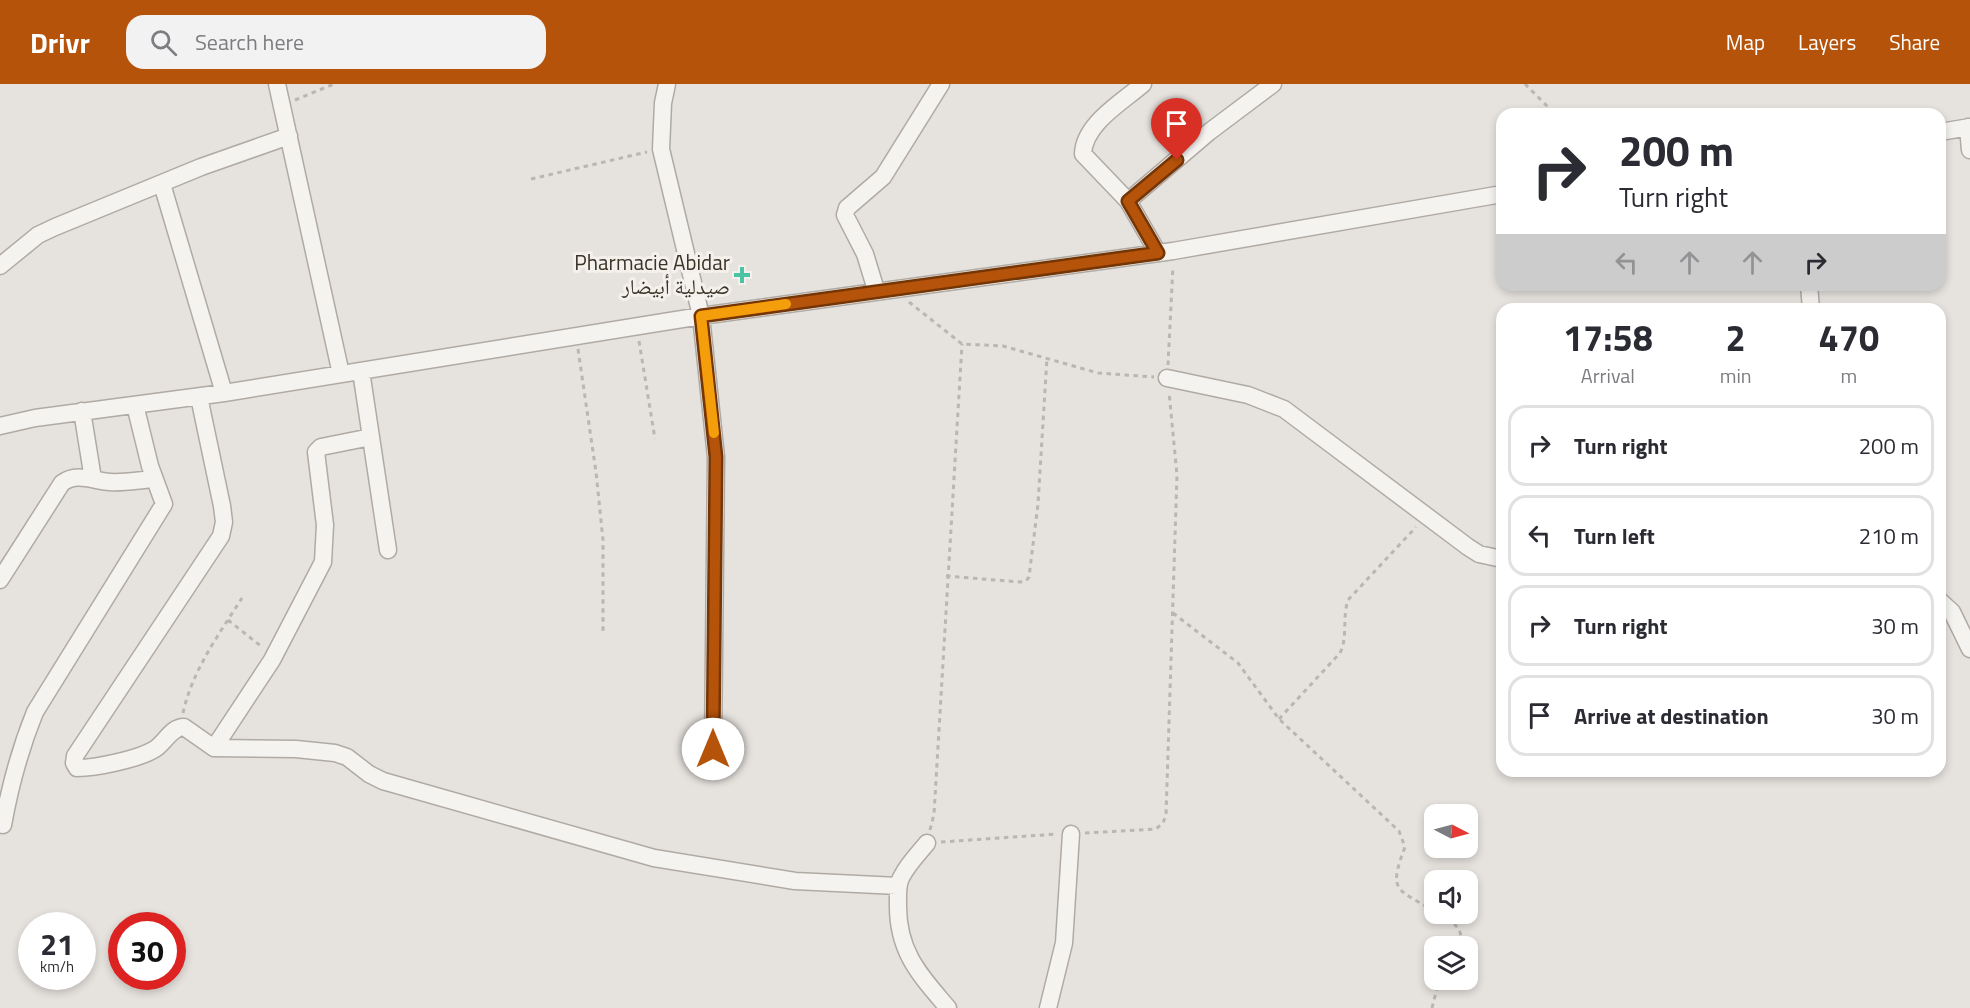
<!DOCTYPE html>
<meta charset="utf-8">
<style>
body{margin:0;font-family:"Titillium Web","Noto Naskh Arabic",sans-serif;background:#f2f2f3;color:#2b2b33;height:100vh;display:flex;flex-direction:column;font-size:22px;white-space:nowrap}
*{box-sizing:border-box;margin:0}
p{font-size:20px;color:#7c7c81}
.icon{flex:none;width:33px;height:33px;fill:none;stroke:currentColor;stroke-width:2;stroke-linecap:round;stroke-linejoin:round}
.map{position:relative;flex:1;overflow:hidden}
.sheet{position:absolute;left:1496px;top:219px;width:450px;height:474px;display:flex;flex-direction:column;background:#fff;border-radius:18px;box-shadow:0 3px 9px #0003}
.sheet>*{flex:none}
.top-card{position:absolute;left:1496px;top:24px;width:450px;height:183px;border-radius:18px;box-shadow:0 3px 9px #0003;background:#fff;color:#2b2b33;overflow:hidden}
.needle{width:39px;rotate:96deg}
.buttons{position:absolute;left:1424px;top:720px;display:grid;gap:12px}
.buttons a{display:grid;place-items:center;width:54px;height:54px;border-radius:12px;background:#fff;box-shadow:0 3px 9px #0003;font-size:30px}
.speed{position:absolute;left:18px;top:828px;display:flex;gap:12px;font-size:30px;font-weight:700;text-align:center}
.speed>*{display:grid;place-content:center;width:78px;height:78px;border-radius:50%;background:#fff;box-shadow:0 3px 9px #0003;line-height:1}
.speed small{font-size:15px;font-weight:400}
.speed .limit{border:9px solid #d22;background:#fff;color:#111}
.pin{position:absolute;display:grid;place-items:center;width:51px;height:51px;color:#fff;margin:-62px -26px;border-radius:50% 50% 50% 0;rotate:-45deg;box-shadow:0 0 6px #0007}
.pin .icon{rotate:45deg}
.me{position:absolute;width:66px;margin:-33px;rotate:0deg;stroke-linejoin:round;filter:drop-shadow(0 0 4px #0008)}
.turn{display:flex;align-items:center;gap:21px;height:126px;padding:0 24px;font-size:27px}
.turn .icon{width:78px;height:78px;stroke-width:2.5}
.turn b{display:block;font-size:42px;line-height:51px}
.lanes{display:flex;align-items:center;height:57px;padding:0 24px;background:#0003;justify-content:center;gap:30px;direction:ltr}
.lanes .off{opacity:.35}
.eta{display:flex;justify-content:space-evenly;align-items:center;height:102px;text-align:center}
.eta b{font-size:36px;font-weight:700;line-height:42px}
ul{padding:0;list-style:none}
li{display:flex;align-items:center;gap:18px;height:81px;margin:0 12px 9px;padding:0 12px;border:3px solid #e1e1e2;border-radius:18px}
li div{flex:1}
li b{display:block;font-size:22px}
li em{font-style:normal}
header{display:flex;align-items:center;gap:36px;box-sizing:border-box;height:84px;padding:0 30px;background:#b45309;color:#fff}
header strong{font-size:28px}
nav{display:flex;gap:33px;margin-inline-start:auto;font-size:21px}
.search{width:420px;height:54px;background:#f2f2f3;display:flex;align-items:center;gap:15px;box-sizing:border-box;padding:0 21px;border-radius:18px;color:#7c7c81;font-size:22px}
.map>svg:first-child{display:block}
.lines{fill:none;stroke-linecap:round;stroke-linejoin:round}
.minor-casing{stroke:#b0aaa4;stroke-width:19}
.path{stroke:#bab6b0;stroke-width:3;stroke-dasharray:4.5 4.5;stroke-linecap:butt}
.minor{stroke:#f5f3f0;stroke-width:16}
.route-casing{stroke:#753606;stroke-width:15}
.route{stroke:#b45309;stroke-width:10}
.slow{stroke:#f59e0b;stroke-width:10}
.poi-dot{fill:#4cc3a5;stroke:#f4f1ed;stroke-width:2}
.labels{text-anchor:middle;stroke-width:6;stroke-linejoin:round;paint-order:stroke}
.poi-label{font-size:21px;fill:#3c3328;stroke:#f4f1ed;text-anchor:end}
</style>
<header>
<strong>Drivr</strong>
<div class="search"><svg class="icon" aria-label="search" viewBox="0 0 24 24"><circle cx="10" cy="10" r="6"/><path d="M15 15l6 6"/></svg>Search here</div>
<nav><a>Map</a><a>Layers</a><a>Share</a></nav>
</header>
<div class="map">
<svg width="1970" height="924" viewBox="0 0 1970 924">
<rect width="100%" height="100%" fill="#e6e2de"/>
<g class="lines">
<defs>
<path id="minor" d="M277,0L341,290
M667,0L663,19L661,65L701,232L716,373L713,665
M1143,0C1121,19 1084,40 1083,70L1128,117L1158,169
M1968,43L1970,66
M1940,48L1970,43
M162,100L224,309
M1128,117L1209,48L1273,0
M0,182L38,151L55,143L201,83L289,52
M1809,201L1811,225
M876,206L865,170L845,131L847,124L883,93L941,0
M361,287L388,466
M1167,294L1248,311L1284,325L1468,463L1479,470L1502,475
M199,313L222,422L224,438L221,452L75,672L74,679L77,684C96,684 139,675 155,665C165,659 171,643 184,643L214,664L296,665L335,669L347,673L369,690L383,697L654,774L795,797L898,802
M82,327L93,395
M0,342L35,334L224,309L701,232L1173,167L1502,110
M0,496L62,399C78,388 92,397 110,398C124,399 139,396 154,395
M1940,517L1952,528L1970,565
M214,664L272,576L323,478L325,441L316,368L321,363L371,353
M3,741C10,702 20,665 35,628L164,420L150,382L135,321
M927,759C919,769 908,780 902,792C897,800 898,810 898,819C897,867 919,890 948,924
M1048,924L1064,859L1071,750"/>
</defs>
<use href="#minor" class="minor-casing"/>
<path class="path" d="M1525,0L1555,30
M295,16L334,0
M531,95L647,68
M909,218L962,260L1003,262L1098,289L1154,293
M639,257L655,355
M578,265L596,388L603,456V547
M1168,281L1173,182
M946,492L1020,498L1026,497L1029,493L1038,420L1047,274
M1173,529L1238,579L1279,635L1399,747L1405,763C1388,808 1396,804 1434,827
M228,536L262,563
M183,629C192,587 219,550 242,514
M1279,635L1340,569C1348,553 1342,534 1348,516L1416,443
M930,746L934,730L962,260
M1085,749L1156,745L1163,739L1166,731L1177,391L1169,308
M941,758L1057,750
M1439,830C1452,837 1467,846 1458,862
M1432,924L1439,896"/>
<use href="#minor" class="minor"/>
</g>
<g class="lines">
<defs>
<path id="route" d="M713,665L716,373L701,232L1158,169L1128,117L1177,76"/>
</defs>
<use href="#route" class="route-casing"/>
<use href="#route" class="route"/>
<path class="slow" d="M714,349L701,232L786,220"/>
</g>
<path class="poi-dot" d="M739 182h6v6h6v6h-6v6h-6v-6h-6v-6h6z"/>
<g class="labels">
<g class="poi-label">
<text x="730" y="186">Pharmacie Abidar<tspan x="730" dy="24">صيدلية أبيضار</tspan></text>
</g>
</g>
</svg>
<div class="buttons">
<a><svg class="needle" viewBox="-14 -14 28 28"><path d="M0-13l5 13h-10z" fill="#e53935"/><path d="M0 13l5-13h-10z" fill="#7c7c81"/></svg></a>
<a><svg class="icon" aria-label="sound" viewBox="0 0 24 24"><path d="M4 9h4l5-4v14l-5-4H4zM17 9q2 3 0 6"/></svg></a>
<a><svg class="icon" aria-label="layers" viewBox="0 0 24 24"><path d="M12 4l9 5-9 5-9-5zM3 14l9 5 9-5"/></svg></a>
</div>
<div class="speed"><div>21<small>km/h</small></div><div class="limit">30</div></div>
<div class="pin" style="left:1177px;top:76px;background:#d93025"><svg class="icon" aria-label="arrive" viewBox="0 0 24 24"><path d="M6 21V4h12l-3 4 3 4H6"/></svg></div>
<svg class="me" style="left:713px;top:665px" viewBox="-20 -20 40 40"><circle r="19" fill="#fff"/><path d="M0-13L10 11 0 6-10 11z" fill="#b45309"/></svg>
<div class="top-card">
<div class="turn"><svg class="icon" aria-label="right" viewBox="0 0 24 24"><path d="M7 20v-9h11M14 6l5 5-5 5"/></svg><div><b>200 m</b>Turn right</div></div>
<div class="lanes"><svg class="icon off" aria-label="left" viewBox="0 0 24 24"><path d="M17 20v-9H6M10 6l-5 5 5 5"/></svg><svg class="icon off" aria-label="ahead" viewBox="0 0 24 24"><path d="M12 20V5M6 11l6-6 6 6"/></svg><svg class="icon off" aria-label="ahead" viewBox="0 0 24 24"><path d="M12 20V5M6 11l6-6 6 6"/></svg><svg class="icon" aria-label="right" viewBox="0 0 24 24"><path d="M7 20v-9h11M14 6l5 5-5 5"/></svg></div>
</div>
<section class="sheet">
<div class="eta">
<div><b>17:58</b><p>Arrival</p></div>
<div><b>2</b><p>min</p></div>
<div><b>470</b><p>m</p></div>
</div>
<ul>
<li><svg class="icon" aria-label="right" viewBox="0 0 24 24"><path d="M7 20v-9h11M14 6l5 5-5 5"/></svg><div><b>Turn right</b></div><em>200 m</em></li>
<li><svg class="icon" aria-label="left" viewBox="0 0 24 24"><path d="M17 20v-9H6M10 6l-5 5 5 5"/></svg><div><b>Turn left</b></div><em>210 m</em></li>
<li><svg class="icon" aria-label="right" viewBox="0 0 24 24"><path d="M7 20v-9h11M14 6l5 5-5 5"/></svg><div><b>Turn right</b></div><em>30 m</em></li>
<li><svg class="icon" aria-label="arrive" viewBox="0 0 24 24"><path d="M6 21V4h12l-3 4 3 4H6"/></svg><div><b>Arrive at destination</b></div><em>30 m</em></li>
</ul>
</section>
</div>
